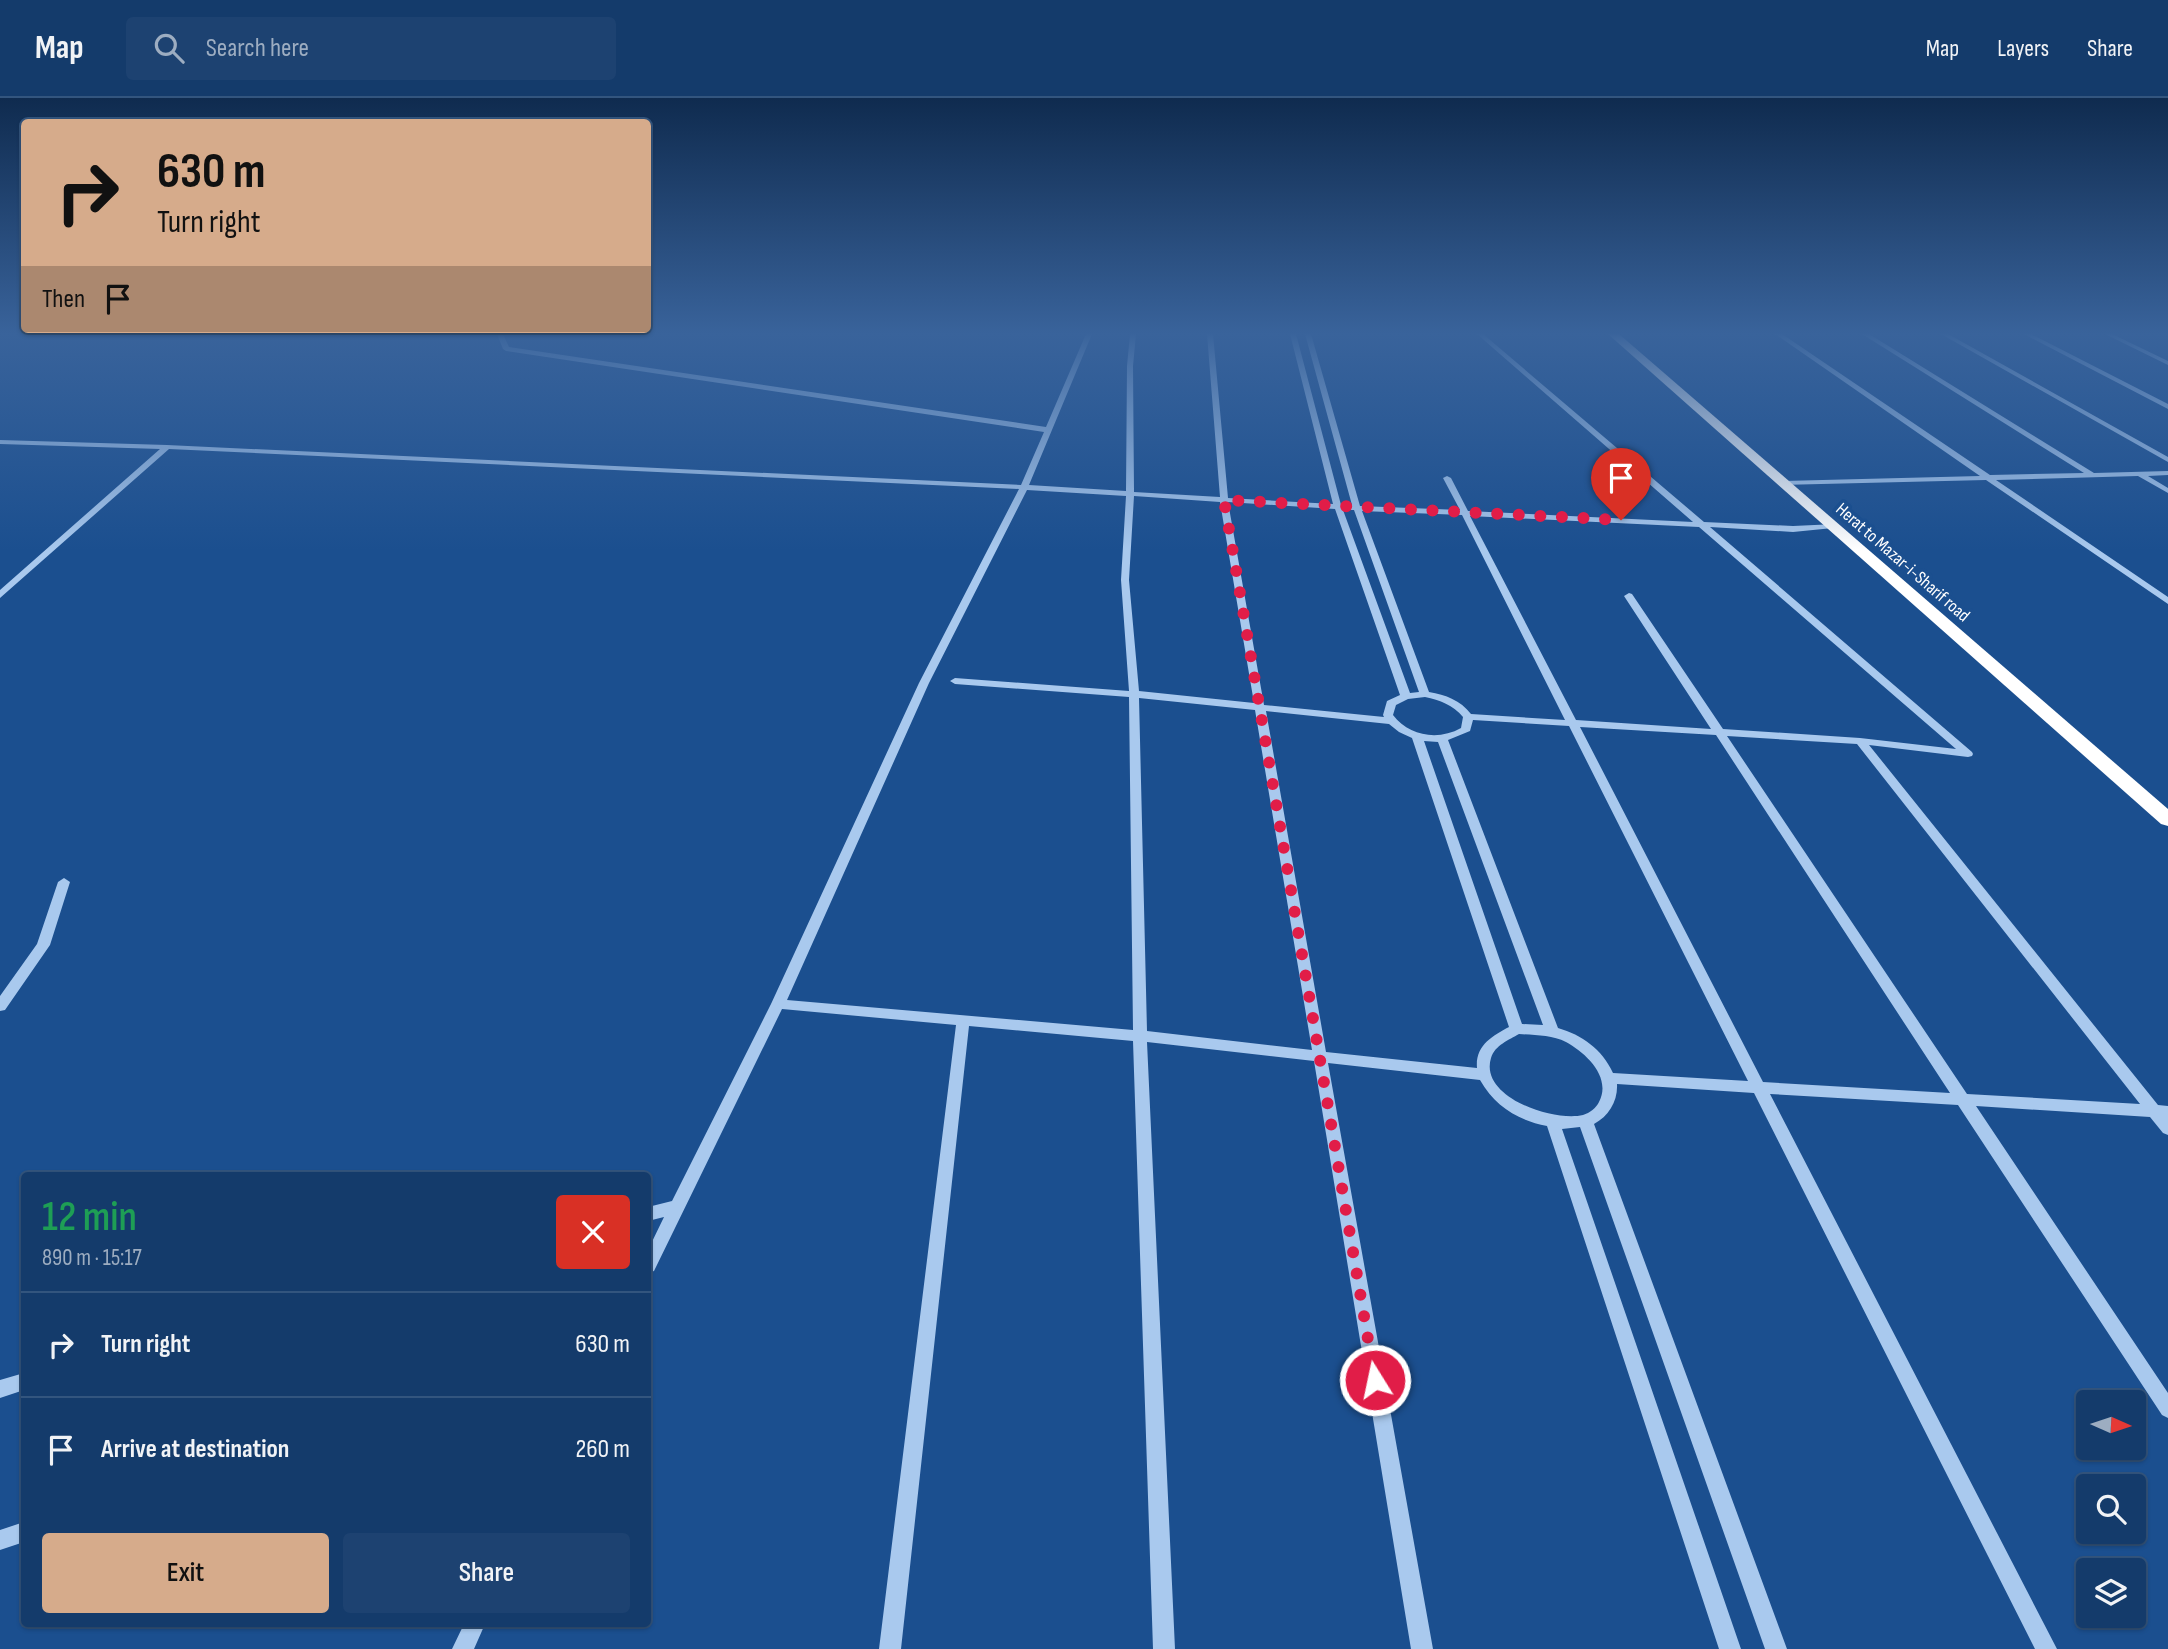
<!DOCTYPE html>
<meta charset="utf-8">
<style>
body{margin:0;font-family:"Sofia Sans Condensed",sans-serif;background:#1d4271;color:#f1f3f6;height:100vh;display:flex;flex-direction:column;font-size:26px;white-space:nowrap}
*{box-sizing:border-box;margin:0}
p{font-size:23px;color:#9dadc1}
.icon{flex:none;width:38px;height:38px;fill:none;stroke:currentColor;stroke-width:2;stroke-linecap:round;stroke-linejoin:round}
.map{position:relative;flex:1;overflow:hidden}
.drawer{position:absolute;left:21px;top:1074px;width:630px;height:455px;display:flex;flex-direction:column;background:#143b6b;border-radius:7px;box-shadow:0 2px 5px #0004,0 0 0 2px #33557e}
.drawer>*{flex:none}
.guide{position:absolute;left:21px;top:21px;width:630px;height:214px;border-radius:7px;box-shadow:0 2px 5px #0004,0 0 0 2px #33557e;background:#d6ab8b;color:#111;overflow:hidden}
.needle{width:46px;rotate:93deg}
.fabs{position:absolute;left:2076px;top:1292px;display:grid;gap:14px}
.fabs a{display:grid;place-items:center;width:70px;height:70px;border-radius:7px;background:#143b6b;box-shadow:0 2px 5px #0004,0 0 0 2px #33557e;font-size:35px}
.pin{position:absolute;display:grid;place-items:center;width:60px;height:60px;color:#fff;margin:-72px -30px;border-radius:50% 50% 50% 0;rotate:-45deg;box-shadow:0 0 7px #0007}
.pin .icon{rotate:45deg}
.me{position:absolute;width:77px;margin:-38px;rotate:350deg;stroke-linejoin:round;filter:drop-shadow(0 0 5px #0008)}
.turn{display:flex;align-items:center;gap:24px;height:147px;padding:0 21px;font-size:32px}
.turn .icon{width:91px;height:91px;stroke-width:2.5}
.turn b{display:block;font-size:49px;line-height:60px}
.then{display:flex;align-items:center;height:66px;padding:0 21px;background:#0003;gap:14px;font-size:26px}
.round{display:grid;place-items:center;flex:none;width:74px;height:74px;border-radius:7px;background:#1d4271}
.head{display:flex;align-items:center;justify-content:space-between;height:119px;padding:0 21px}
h1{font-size:42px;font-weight:600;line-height:52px;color:#1e9e55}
.action{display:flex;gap:14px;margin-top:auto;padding:14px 21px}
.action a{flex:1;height:80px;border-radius:7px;background:#d6ab8b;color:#111;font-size:28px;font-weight:600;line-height:80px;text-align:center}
.action a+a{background:#1d4271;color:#f1f3f6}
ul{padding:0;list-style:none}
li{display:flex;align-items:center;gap:21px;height:105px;padding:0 21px;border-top:2px solid #33557e}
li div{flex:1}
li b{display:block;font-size:26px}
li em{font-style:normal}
header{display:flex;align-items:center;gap:42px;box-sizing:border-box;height:98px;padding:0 35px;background:#143b6b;border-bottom:2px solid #33557e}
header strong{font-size:33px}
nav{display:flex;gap:38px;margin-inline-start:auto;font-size:24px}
.search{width:490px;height:63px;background:#1d4271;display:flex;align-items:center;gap:18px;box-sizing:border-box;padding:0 24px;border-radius:7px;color:#9dadc1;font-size:26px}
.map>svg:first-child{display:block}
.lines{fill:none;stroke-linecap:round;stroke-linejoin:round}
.minor{fill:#a9c9ee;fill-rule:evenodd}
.highway{fill:#fff;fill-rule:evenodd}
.route{stroke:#e11d48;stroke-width:12;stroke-dasharray:0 21.6}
.labels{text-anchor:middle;stroke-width:7;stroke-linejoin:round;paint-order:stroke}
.far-street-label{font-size:18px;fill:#fff;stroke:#1b4f8f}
</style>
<header>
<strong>Map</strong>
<div class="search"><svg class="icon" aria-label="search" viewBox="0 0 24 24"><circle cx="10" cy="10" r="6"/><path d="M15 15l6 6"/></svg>Search here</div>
<nav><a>Map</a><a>Layers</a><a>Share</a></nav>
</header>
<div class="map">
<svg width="2168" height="1551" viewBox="0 0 2168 1551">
<rect width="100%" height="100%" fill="#1b4f8f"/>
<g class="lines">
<path class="minor" d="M497,236H503L509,249L1046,329L1086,236H1092L1029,387L1126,393L1127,268L1130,236H1136L1133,268L1134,394L1220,399L1207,236H1213L1228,400L1333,406L1290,236H1296L1341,407H1352L1305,236H1311L1360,408L1460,412L1443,380L1447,378L1451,380L1468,413L1693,424L1477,236H1483L1704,424L1793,428L1836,426L1837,428L1833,430L1793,434L1710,429L1972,654L1973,656L1972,658L1968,659L1869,647L2158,1007L2168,1008V1037L2163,1035L2150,1019L1976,1008L2168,1295V1320L2162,1317L1958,1007L1770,996L2057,1551H2035L1754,995L1617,986C1618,1003 1609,1018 1594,1026L1787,1551H1765L1580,1029L1562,1031L1741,1551H1719L1547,1028C1517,1022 1495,1008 1480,982L1328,965L1433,1551H1411L1314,963L1147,944L1175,1551H1153L1133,943L969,928L901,1551H879L956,927L782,911L654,1173L648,1175V1152L664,1119L648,1123V1109L672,1103L771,906L919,585L1019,391L169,351L0,500V492L160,351L0,346V342L167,347L1021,387L1044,334L506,253L503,251ZM1027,392L1126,398L1121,482L1129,593L955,580L950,583L955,586L1129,599L1133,932L787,902L929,585ZM1134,398L1220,404L1254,605L1139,593L1129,482ZM1228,404L1335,411L1400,597L1387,603L1383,617L1384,619L1264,607ZM1343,412H1354L1419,594L1410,595ZM1362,413L1462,417L1565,622L1471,616C1460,602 1446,597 1429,594ZM1470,418L1699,429L1956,651L1860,640L1723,631L1632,496L1629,495L1624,498L1711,631L1576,622ZM1425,599C1440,602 1453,607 1463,619L1461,630C1438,643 1409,638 1393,617L1396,607L1408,601ZM1139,600L1255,612L1312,952L1147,933ZM1266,613L1389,626L1399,634L1412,640L1509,929C1492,938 1475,948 1477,970L1326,954ZM1473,622L1569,628L1748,983L1613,975C1602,951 1582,937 1558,930L1448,642L1470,633ZM1580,629L1716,637L1950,995L1763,984ZM1727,638L1857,646L2140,1006L1967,996ZM1424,643L1438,644L1543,927L1522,926ZM1519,936C1535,937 1552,937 1566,944C1586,955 1612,979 1599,1004C1596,1010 1590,1015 1583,1017C1553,1024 1479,999 1491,960C1495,947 1509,942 1519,936Z
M1775,236H1782L1990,377L2084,375L1862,236H1869L2094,375L2168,373V377L2148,378L2168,390V395L2138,378L1996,382L2168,499V506L1986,382L1780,387V383H1783L1980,378Z
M1941,236H1948L2168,359V364Z
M2024,236H2031L2168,306V311Z
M2105,236H2112L2168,263V267Z
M64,780L70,784L50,847L5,912L0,913V898L37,846L58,784Z
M24,1275V1292L0,1300V1282Z
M24,1424V1444L0,1452V1432Z
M464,1526H485L474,1551H452Z"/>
<path class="highway" d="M1608,236H1619L2168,711V728L2161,726Z"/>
</g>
<linearGradient id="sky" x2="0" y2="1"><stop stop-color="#0f2b4f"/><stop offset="0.52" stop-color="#39639b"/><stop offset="1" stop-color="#39639b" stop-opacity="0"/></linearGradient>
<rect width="2168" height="453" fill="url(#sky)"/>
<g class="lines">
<path class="route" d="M1375,1282L1224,402L1621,422"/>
</g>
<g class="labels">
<g class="far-street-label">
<text transform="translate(1903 464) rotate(41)" y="6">Herat to Mazar-i-Sharif road</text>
</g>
</g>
</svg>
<div class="fabs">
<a><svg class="needle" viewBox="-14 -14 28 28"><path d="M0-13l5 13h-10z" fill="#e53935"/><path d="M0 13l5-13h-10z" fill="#9dadc1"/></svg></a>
<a><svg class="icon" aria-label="search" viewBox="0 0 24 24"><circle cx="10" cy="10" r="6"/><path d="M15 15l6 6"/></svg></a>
<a><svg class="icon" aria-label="layers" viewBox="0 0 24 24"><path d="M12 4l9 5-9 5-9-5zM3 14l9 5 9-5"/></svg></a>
</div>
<div class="pin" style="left:1621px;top:422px;background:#d93025"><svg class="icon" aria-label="arrive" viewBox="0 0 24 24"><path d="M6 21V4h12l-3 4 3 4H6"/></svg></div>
<svg class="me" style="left:1375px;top:1282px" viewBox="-20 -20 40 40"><circle r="17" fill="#e11d48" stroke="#fff" stroke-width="3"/><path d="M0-11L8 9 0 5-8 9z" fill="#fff"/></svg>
<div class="guide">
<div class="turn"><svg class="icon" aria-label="right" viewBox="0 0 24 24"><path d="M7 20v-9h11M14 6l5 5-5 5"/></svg><div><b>630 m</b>Turn right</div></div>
<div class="then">Then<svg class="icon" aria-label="arrive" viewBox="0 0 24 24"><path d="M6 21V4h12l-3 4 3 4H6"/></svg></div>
</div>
<section class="drawer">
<div class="head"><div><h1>12 min</h1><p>890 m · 15:17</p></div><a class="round" style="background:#d93025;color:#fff"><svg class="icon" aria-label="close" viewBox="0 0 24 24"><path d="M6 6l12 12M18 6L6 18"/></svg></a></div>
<ul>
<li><svg class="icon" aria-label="right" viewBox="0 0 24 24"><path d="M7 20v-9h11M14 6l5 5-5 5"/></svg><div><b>Turn right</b></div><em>630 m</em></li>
<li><svg class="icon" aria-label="arrive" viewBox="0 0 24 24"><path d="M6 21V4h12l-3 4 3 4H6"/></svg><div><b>Arrive at destination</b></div><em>260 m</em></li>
</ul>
<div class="action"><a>Exit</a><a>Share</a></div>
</section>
</div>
